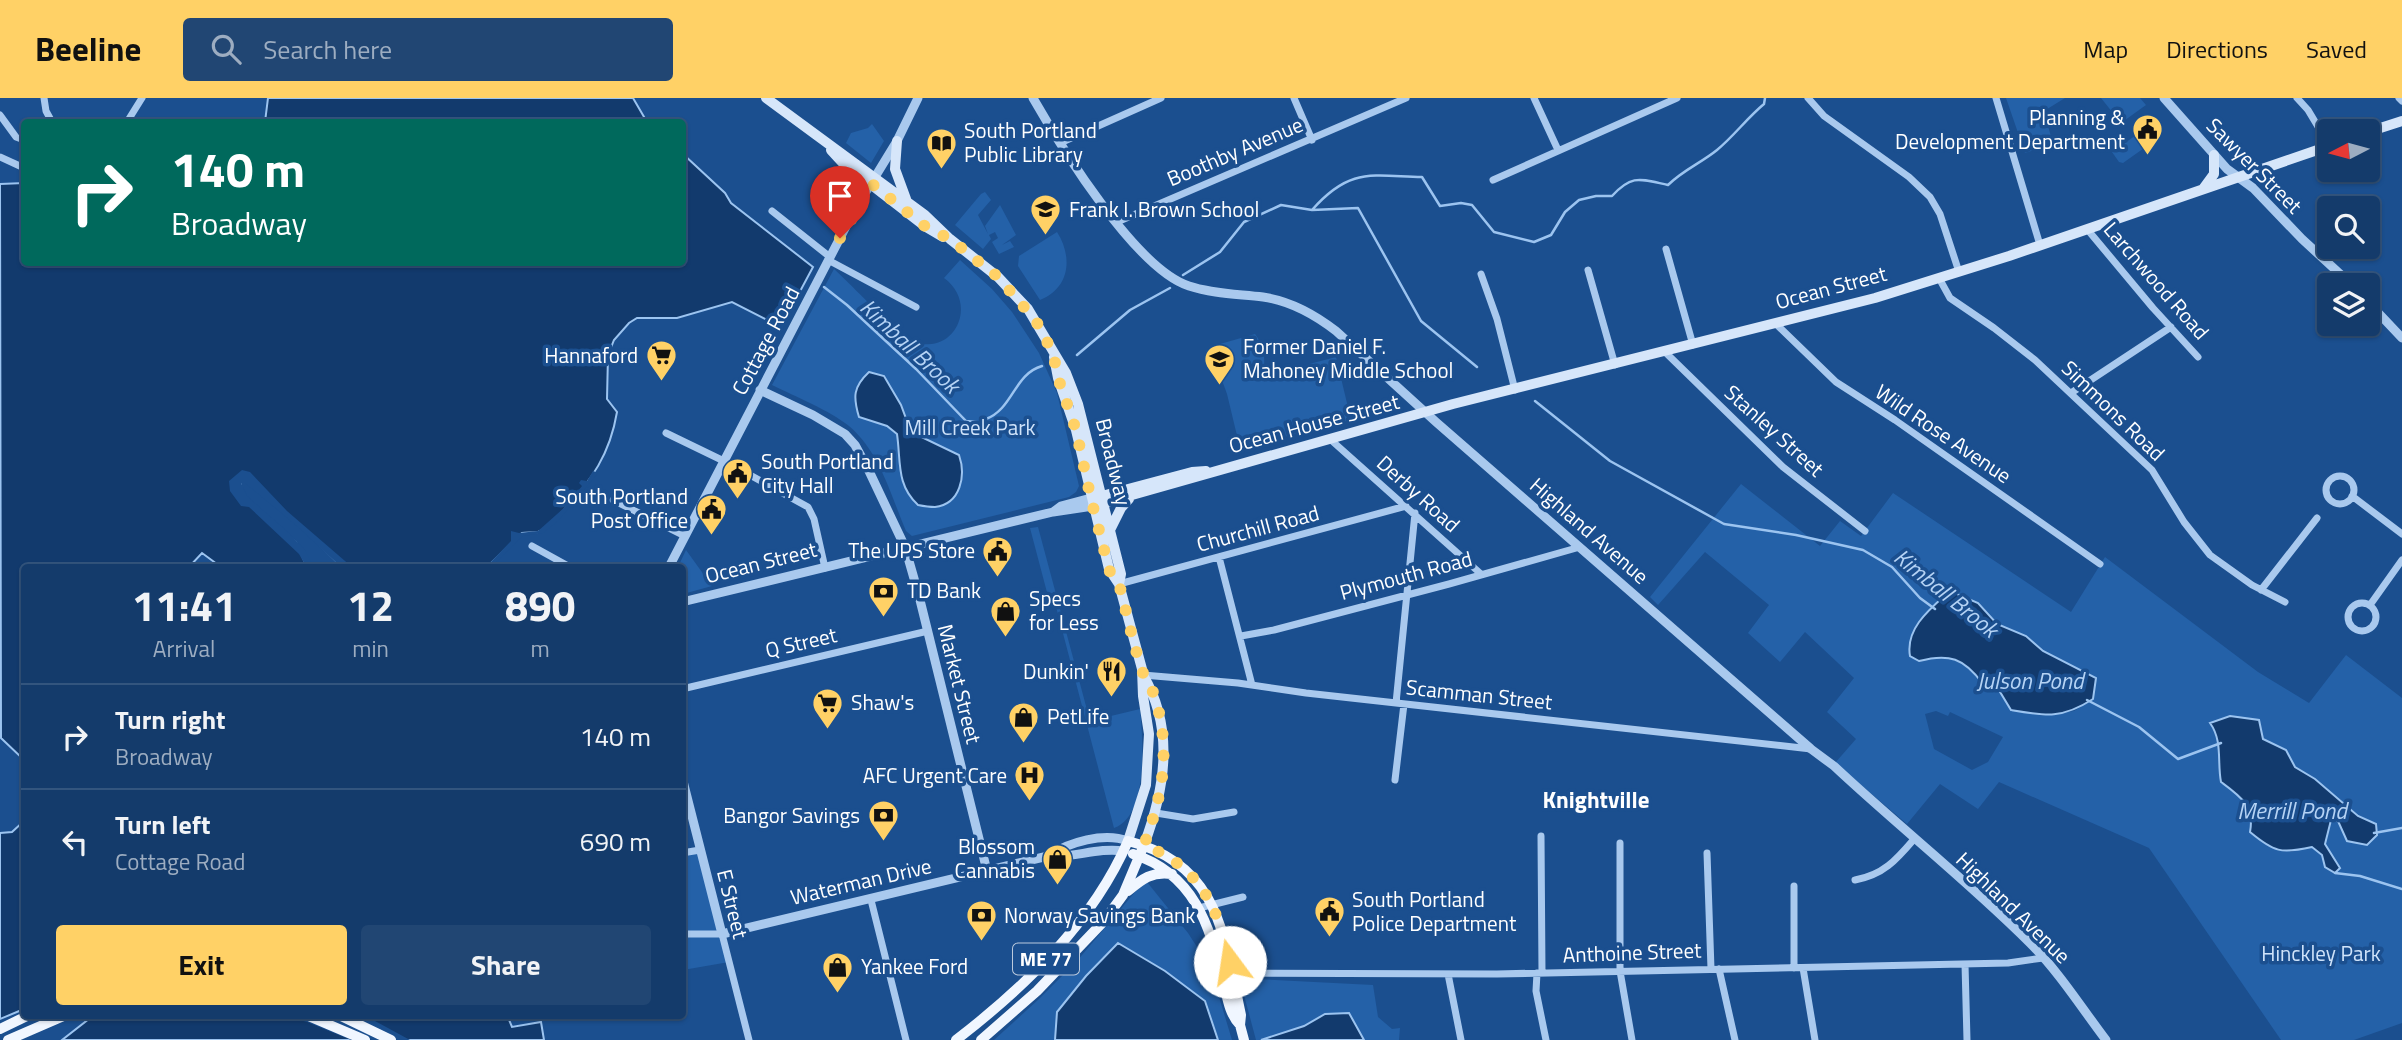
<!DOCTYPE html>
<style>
body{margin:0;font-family:"Titillium Web",sans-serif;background:#214673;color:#f1f3f6;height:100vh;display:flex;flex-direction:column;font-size:26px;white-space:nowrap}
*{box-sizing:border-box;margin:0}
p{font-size:23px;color:#9dadc1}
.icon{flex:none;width:38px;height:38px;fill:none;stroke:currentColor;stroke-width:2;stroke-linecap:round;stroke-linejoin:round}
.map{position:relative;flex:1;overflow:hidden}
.drawer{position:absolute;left:21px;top:466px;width:665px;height:455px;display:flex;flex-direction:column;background:#143b6b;border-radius:7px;box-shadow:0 2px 5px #0004,0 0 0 2px #33557e}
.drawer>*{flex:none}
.banner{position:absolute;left:21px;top:21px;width:665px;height:147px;border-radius:7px;box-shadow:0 2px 5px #0004,0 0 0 2px #33557e;background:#00695c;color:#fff;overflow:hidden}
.needle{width:46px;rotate:264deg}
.controls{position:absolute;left:2317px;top:21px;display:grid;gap:14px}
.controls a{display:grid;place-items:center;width:63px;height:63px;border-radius:7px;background:#143b6b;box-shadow:0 2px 5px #0004,0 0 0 2px #33557e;font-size:35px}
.pin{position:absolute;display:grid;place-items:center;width:60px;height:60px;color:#fff;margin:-72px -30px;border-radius:50% 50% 50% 0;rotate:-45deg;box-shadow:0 0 7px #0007}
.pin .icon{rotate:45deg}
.me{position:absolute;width:77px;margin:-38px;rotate:346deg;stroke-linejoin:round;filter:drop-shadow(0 0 5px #0008)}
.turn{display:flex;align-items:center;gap:24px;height:147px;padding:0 35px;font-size:32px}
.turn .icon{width:91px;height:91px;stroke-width:2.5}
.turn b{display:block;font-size:49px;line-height:60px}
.eta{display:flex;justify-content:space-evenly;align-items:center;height:119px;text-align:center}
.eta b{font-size:42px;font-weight:700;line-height:49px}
.cta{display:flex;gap:14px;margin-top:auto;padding:14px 35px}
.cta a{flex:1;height:80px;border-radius:7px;background:#ffd166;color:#111;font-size:28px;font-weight:700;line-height:80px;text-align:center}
.cta a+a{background:#214673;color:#f1f3f6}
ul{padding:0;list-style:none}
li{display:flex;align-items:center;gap:21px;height:105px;padding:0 35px;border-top:2px solid #33557e}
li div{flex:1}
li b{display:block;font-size:26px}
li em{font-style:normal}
header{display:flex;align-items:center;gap:42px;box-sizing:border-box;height:98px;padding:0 35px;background:#ffd166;color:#111}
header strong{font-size:33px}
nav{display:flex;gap:38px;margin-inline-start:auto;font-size:24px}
.search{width:490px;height:63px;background:#214673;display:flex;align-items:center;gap:18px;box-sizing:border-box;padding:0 24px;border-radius:7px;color:#9dadc1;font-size:26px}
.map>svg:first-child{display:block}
.green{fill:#2461a8;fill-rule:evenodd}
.water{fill:#123a6d;stroke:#9cc4f0;stroke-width:2}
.pier{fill:#1b4f8f}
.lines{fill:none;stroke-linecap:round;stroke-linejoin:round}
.stream{stroke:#9cc4f0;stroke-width:2.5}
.minor{stroke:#a9c9ee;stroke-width:7}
.tertiary{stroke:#a9c9ee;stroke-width:9}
.secondary{stroke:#d6e6fa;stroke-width:10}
.primary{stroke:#f0f6ff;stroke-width:10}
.route{stroke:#ffd166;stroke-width:12;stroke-dasharray:0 21.6}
.labels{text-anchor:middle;stroke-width:7;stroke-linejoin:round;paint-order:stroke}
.shield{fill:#1b4f8f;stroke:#bbcadd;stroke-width:2}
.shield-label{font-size:19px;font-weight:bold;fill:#fff}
.poi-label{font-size:21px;fill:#fff;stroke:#1b4f8f;text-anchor:start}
.street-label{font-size:21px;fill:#fff;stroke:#1b4f8f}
.park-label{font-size:21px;fill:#cfe3fa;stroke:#1b4f8f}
.water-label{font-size:23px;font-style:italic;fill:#b5d3f5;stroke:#1b4f8f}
.neighbourhood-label{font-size:23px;font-weight:bold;fill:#fff;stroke:#1b4f8f}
</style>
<header>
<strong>Beeline</strong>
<div class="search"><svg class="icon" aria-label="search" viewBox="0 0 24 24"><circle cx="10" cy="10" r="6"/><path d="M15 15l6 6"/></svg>Search here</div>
<nav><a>Map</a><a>Directions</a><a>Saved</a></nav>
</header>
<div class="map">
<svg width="2402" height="942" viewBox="0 0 2402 942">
<rect width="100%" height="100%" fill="#1b4f8f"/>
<path class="green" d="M2006,0H2065L2044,13L2053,46L2025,55Z
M2101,0H2140L2146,7L2121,25Z
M872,26L884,43L871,65L846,45L851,35L868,30Z
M2139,35L2147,48L2123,65L2119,64L2112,54Z
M985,94L991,102L978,117L988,136L985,128L1000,107L1016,137L1002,147L1010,143L1014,149L999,156L992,144L998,140L995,134L989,137L991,141L983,151L955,127L981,96Z
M1057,134C1073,159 1070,190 1040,202L1018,168L1019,158Z
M960,162L992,191L1012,214L1039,255L1057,295L1079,388L1076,394L1069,399L912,438L906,433C891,398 880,354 849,328C829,312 796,299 772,287L834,171C849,184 901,240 915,244C955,258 979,205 944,180Z
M1255,236C1266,251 1265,261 1263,278L1336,259L1351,322L1240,350L1227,296L1211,252L1213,248Z
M1741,386L1820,448L1840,423L1861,438L1893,395L2071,514L2105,459L2258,574L2309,605L2346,557L2402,600V925L2354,942H2281L2149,750L1999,684L1978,711L1940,686L1907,726L1835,665L1856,641L1827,614L1854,580L1805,534L1780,564L1748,535L1769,507L1705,454L1658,507L1650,499ZM1978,505L1997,526L2026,538L2043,553L2096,580L2093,601L2074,613L2041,618L1997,589L1983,586C1961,557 1943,558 1910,558L1912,536ZM1936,613L1948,618L1950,614L2003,639L1988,664L1972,672L1934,651L1925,616ZM2211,625L2263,641L2286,652L2295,669L2315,681L2358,718L2376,726L2331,721L2325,746L2329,752L2311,749L2291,754L2253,720L2242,700L2221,684C2217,665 2223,643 2211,625Z
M1038,429L1090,623L1140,611C1143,641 1149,718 1114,730L1054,501L1049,502L1030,430Z
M686,452L712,488L683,496L682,469H678Z
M700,752L729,864L683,872V755Z
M1147,784L1188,835L1210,869L1232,942H1219L1205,901L1218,942H994L1039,901L1077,863L1135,794Z
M1256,881L1373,887L1378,919L1392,931L1400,930L1399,942H1256L1244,897L1246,888Z"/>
<path class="water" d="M268,0H633L647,24H265Z
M683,56L725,95L731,105L813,169L781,229L732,204L677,220H637L629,225L614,242L608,257L607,301L617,314C610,356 592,382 563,413C556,420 548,430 538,434C534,435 526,434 522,435L487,469H342L302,429L247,382L239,381L244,400L296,444L307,469H221L202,455L189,469H24V662L1,640L0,86L24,85V164H682Z
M869,274L884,278L901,307L911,334L959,357C966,377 961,406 935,409C930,409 923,408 918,407C896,387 901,363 897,336L887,328L859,319C853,299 853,289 869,274Z
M1950,493L1978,505L1997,526L2026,538L2043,553L2096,580L2093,601C2062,621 2046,618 2011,612L1997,589L1983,586C1964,560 1949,555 1919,563L1910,558C1905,530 1931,510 1950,493Z
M2230,618L2259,622L2263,641L2286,652L2295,669L2315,681L2358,718L2376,726L2377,737L2367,747L2347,743L2338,723L2331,722L2325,746L2340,770L2335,775L2325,769L2322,757L2312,749C2281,756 2274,754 2250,734C2255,708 2240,698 2221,684C2217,664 2223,643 2210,625Z
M24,723V911L0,921V735L12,734Z
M1118,845L1165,873L1205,903L1218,942H1055L1057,914L1086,878Z
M1349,915L1364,942H1261L1304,928L1325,916Z
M94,917H507L512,929L541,924L544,942H62Z"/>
<path class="pier" d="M242,372L250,374L287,413L352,469H341L298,429L245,385H241L247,398L289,435L305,452L312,466L311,469H299L304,465L299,456L249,409L241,408L230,393L229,383Z
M593,373L598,375L558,423L543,435L523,438L491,469H486L511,443V433L519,435L538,433L565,409L582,388L579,385L581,382L587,383Z
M280,917H364L410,942H351L307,924Z"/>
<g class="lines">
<path class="stream" d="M1312,112C1350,69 1371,78 1422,79L1440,108L1461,105L1472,107L1494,134L1534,144L1551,137L1565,114L1579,102L1596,98H1612C1632,76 1640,81 1668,87C1683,72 1701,65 1717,52C1734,38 1747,20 1764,6L1765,0
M1183,177L1220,154L1244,124L1281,107L1312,112L1358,110L1421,223L1477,269
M824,189L847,207L916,271L966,323L976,324
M1077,257L1130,212L1170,190
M1535,303L1610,363L1724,426L1796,437L1863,452L1892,469L1920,500L1935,511
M986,321C1013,311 1014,276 1042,268
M2087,602L2139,629L2178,661L2221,645
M2374,735L2402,730
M2335,775L2360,778L2402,791"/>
<path class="minor" d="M44,0L46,13L52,24
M1294,0L1312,42
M1534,0L1558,52
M1808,0L1824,18L1909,79L1930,99L1940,116L1959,174
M1996,0L2040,147
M2297,0L2308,12L2329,47
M2399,0L2402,3
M0,17L16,39L24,42
M127,24L142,0
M1060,45L1161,0
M0,59L22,69
M1493,82L1677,0
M772,113L830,159
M1117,124L1406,0
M2087,131L2153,210L2198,259
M1666,151L1693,247
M828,162L916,209
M1588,172L1615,267
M1481,176L1497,221L1515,292
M1939,180L1950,200L1994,230L2035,262L2152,372L2184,424L2210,457L2252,487L2285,504
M1775,225L1836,284L1895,322L2100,466
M1665,254L1783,369L1865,433
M2071,295L2171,229
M666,335L730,366L808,409L814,421L825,470
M1331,342L1481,476
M2326 392a14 14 0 1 1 28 0a14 14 0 1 1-28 0Z
M2352,398L2402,436
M613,402L685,438
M532,448L570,469
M1219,459L1252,587
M1119,486L1406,408
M2261,492L2317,420
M2348 519a14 14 0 1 1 28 0a14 14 0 1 1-28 0Z
M2370,507L2402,462
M1241,538L1274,532L1449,486L1580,449
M1143,577L1238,585L1306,595L1811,651
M682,591L928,533
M1396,605L1415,415
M1395,682L1404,606
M1156,715L1193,721L1234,714
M1541,738L1542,875
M1620,745V873L1632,942
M682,755L700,752
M1707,755L1711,871
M1855,782C1884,777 1897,761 1915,740
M1794,788V870
M871,802L906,942
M1199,810L1243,799
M682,836H722L749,942
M1965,866L1967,942
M1803,870L1815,942
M1719,871L1735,942
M1229,875L1497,876L2008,865L2043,860
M1537,875L1536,893L1546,942
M1448,876L1461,942"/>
<path class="tertiary" d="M1033,0C1061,49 1136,171 1189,188C1213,196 1239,196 1263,199C1291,203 1314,216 1336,233L1436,324L1811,651L1834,668C1898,728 1968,783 2030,845C2059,874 2081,909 2106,942
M2164,0L2227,71L2253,90L2302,141L2352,187
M2368,204L2402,240
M760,292L813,317L845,336L855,347L869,373L905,449L919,498L987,773
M1053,414L1061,408L1091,400
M669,469L853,115L897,43L918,0
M682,504L1053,414L1093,408
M682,679L722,836L1048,758C1069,744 1104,734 1128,743
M1048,758C1073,761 1096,749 1124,753"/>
<path class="secondary" d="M766,0L925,117L950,141L998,179L1028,211L1066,275L1078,306L1121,476L1119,486
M2368,34L2402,23
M897,43L895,71L906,101
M831,52L842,64L926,129L943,139
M849,69L853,82L857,108
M2203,91L2214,76V57
M1054,259L1058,280L1076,332L1109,471L1119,486L1142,571L1143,598L1149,636L1146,687L1128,743
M1098,399L1192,374L1206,373
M1093,408L1453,306L1875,200L2009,158L2329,48
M1110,432L1121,410L1129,401
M1143,577C1175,631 1165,691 1144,747"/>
<path class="primary" d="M1133,756C1194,776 1209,826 1223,882C1227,898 1229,916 1240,927
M1128,793C1142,781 1152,773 1172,776
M306,917L365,942
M339,917L391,942
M0,931L29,917
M8,942L66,917
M956,942C1025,889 1093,824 1128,743C1220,766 1224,839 1241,917L1240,927L1244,942
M981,942L1037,893L1104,823L1123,797L1144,747"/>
</g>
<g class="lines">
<path class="route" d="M840,140L872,86L926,129L950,141L998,179L1036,223L1053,255L1058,280L1076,332L1091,401L1109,471L1112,479L1119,486C1127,516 1133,546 1143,575C1146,584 1152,590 1155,599C1171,653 1163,696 1144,747C1201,770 1217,808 1230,864"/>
</g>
<defs>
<symbol id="civic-pin" viewBox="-11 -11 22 30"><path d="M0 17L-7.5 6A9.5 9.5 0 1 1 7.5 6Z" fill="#ffd166" stroke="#1b4f8f"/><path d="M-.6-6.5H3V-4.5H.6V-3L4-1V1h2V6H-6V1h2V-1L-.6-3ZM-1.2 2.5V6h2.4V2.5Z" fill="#111"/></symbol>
<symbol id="library-pin" viewBox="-11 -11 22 30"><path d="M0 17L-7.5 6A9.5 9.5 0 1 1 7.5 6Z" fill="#ffd166" stroke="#1b4f8f"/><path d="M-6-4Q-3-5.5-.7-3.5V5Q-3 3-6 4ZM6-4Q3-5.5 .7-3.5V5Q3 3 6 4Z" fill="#111"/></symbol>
<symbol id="school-pin" viewBox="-11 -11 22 30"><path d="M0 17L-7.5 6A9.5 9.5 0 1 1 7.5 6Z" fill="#ffd166" stroke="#1b4f8f"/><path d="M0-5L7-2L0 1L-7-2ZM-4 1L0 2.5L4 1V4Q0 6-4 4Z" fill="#111"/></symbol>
<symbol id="supermarket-pin" viewBox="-11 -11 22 30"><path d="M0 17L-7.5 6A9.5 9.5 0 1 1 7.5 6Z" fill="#ffd166" stroke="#1b4f8f"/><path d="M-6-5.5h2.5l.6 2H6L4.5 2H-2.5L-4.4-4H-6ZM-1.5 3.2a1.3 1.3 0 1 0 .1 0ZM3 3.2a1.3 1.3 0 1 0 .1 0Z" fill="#111"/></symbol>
<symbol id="bank-pin" viewBox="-11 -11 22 30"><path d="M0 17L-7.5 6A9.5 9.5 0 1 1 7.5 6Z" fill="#ffd166" stroke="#1b4f8f"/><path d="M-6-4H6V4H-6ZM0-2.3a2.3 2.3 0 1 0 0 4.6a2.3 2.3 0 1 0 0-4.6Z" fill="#111"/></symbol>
<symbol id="shop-pin" viewBox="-11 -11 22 30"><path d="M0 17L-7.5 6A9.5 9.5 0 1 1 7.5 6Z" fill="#ffd166" stroke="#1b4f8f"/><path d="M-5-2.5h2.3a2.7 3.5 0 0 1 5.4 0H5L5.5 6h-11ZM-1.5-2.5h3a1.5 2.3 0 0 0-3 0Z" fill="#111"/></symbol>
<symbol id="restaurant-pin" viewBox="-11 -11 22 30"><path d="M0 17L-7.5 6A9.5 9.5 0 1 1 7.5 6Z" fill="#ffd166" stroke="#1b4f8f"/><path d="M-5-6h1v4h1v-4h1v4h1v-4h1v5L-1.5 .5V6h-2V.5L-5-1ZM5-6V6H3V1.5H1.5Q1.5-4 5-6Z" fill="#111"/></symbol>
<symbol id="hospital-pin" viewBox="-11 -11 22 30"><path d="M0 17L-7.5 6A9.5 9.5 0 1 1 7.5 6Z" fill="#ffd166" stroke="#1b4f8f"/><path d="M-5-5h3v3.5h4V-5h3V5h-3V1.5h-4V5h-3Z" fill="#111"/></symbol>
</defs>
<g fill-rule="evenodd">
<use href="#civic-pin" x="2130" y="14" width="35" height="47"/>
<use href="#library-pin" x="924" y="28" width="35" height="47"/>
<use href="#school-pin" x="1028" y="94" width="35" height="47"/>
<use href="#supermarket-pin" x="644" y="240" width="35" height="47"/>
<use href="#school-pin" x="1202" y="244" width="35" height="47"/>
<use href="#civic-pin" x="720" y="358" width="35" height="47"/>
<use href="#civic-pin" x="694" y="394" width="35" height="47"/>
<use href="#civic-pin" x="980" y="436" width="35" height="47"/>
<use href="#bank-pin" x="866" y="476" width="35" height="47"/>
<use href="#shop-pin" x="988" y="496" width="35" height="47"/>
<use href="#restaurant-pin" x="1094" y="556" width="35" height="47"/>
<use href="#supermarket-pin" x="810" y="588" width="35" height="47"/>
<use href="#shop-pin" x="1006" y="602" width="35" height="47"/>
<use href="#hospital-pin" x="1012" y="660" width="35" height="47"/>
<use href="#bank-pin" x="866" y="700" width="35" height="47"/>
<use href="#shop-pin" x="1040" y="744" width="35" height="47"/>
<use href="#civic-pin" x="1312" y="796" width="35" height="47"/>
<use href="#bank-pin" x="964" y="800" width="35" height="47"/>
<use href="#shop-pin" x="820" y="852" width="35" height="47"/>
</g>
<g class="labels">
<rect class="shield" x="1013" y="845.5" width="66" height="31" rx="5"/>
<g class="shield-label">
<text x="1046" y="868">ME 77</text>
</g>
<g class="poi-label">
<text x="2125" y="27" text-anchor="end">Planning &amp;<tspan x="2125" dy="24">Development Department</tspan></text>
<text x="964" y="40">South Portland<tspan x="964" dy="24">Public Library</tspan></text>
<text x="1069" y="119">Frank I. Brown School</text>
<text x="1243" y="256">Former Daniel F.<tspan x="1243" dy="24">Mahoney Middle School</tspan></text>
<text x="638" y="265" text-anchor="end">Hannaford</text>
<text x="761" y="371">South Portland<tspan x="761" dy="24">City Hall</tspan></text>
<text x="688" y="406" text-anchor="end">South Portland<tspan x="688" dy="24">Post Office</tspan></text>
<text x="975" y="460" text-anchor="end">The UPS Store</text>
<text x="907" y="500">TD Bank</text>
<text x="1029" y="508">Specs<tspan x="1029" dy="24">for Less</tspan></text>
<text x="1089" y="581" text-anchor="end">Dunkin'</text>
<text x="851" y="612">Shaw's</text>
<text x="1047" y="626">PetLife</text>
<text x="1007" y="685" text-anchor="end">AFC Urgent Care</text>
<text x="860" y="725" text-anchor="end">Bangor Savings</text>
<text x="1035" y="756" text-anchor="end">Blossom<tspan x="1035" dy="24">Cannabis</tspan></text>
<text x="1352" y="809">South Portland<tspan x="1352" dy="24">Police Department</tspan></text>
<text x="1004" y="825">Norway Savings Bank</text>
<text x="861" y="876">Yankee Ford</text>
</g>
<g class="street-label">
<text transform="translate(1235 54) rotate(-23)" y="7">Boothby Avenue</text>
<text transform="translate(2254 68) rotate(45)" y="7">Sawyer Street</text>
<text transform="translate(2156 183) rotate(49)" y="7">Larchwood Road</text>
<text transform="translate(1831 190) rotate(-15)" y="7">Ocean Street</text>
<text transform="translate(766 243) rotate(-62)" y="7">Cottage Road</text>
<text transform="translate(2113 313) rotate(44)" y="7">Simmons Road</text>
<text transform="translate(1314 326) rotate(-15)" y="7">Ocean House Street</text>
<text transform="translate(1774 333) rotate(42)" y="7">Stanley Street</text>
<text transform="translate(1943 336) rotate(34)" y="7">Wild Rose Avenue</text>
<text transform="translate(1113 364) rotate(76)" y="7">Broadway</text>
<text transform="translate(1418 396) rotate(42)" y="7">Derby Road</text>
<text transform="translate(1258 431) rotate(-15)" y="7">Churchill Road</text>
<text transform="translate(1589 433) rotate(41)" y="7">Highland Avenue</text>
<text transform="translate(761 465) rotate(-14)" y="7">Ocean Street</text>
<text transform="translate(1406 478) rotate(-15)" y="7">Plymouth Road</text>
<text transform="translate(801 545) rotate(-13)" y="7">Q Street</text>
<text transform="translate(959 586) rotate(76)" y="7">Market Street</text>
<text transform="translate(1479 597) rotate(6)" y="7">Scamman Street</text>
<text transform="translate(861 784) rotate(-13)" y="7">Waterman Drive</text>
<text transform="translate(732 806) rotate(76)" y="7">E Street</text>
<text transform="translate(2013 810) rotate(44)" y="7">Highland Avenue</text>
<text transform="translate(1632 855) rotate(-2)" y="7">Anthoine Street</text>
</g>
<g class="park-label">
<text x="970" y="337">Mill Creek Park</text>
<text x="2321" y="863">Hinckley Park</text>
</g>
<g class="water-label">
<text transform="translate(910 248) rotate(43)" y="8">Kimball Brook</text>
<text transform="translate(1946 495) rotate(39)" y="8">Kimball Brook</text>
<text x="2030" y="591">Julson Pond</text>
<text x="2292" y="721">Merrill Pond</text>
</g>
<g class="neighbourhood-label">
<text x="1596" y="710">Knightville</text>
</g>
</g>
</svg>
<div class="controls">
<a><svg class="needle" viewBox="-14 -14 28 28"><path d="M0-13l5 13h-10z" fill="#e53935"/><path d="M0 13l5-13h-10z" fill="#9dadc1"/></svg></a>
<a><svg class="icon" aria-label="search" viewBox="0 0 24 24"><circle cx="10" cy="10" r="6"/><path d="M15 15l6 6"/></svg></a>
<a><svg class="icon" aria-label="layers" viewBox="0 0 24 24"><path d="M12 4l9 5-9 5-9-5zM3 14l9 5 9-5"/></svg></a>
</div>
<div class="pin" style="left:840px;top:140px;background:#d93025"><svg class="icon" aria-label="arrive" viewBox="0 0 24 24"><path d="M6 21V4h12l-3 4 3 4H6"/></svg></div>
<svg class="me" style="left:1230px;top:864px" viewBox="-20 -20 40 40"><circle r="19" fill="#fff"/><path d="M0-13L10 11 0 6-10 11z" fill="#ffd166"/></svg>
<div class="banner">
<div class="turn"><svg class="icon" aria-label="right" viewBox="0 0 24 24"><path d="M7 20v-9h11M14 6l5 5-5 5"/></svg><div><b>140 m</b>Broadway</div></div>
</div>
<section class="drawer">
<div class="eta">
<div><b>11:41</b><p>Arrival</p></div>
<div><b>12</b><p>min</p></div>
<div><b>890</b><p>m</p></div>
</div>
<ul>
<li><svg class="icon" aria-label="right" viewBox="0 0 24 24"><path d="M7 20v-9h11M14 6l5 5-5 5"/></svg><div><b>Turn right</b><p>Broadway</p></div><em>140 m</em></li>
<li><svg class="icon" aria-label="left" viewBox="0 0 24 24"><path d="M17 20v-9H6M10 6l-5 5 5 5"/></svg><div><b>Turn left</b><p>Cottage Road</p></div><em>690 m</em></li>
</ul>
<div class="cta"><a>Exit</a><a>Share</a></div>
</section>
</div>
